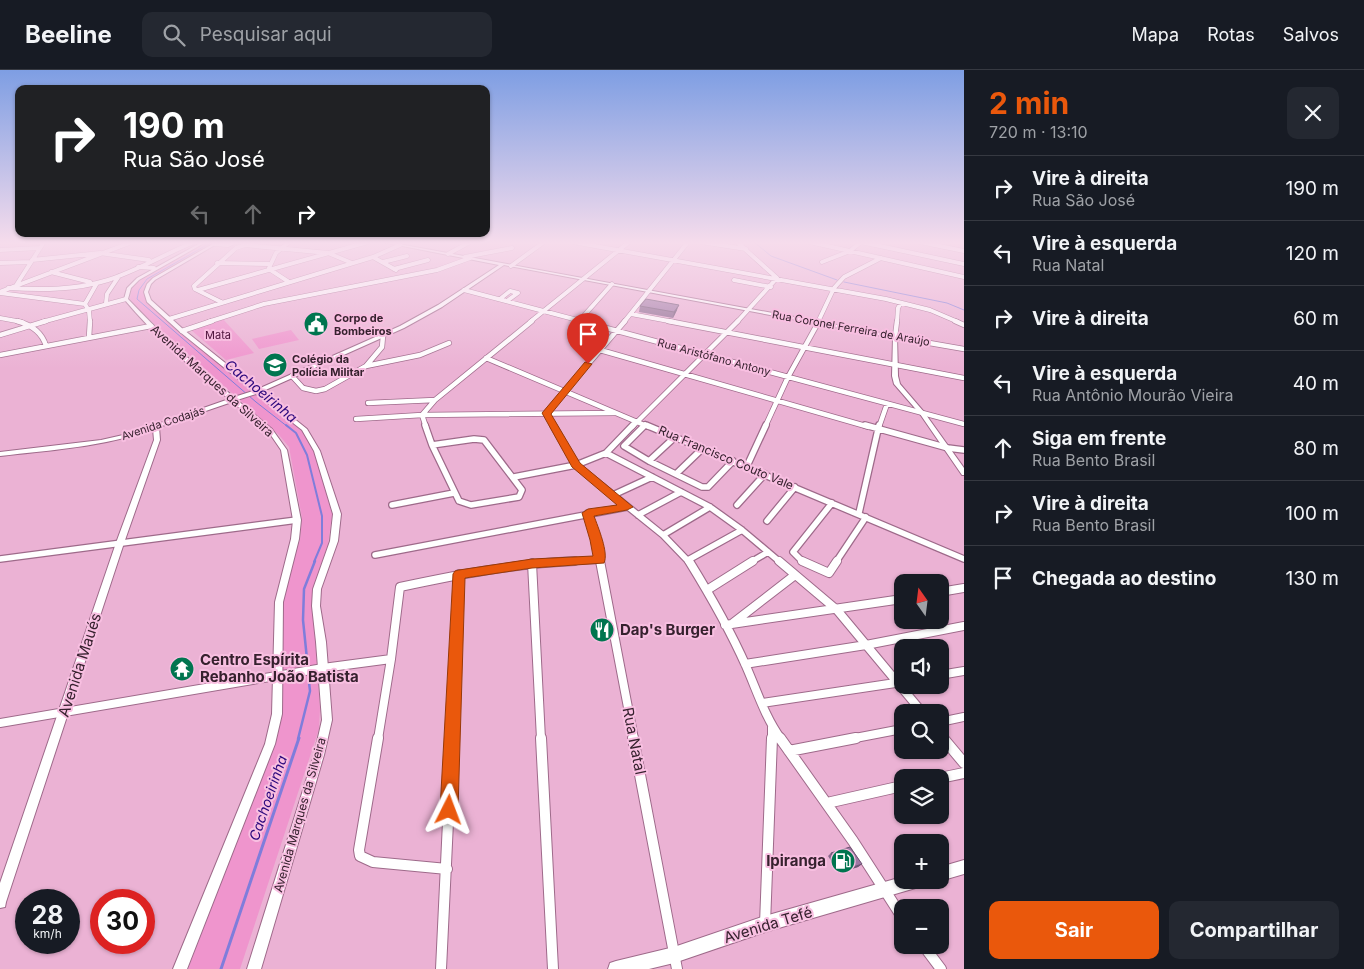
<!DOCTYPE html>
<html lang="pt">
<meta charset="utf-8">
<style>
body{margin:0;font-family:Inter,sans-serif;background:#242831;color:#f1f3f6;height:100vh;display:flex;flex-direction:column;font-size:19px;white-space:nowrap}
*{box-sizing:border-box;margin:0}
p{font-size:16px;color:#9ea1a6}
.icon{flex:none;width:28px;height:28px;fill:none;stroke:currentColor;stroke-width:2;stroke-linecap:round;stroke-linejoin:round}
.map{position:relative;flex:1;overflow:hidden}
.drawer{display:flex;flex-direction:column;background:#171b24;width:400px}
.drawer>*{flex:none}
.banner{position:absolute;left:15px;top:15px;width:475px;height:152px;border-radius:10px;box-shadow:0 1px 4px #0004;background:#202124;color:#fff;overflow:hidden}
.needle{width:32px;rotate:346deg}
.fabs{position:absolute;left:894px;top:504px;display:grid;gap:10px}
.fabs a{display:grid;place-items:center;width:55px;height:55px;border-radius:10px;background:#171b24;box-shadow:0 1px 4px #0004;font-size:25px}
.speed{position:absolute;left:15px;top:819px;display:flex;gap:10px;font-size:25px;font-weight:700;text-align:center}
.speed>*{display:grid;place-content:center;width:65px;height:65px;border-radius:50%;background:#171b24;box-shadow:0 1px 4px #0004;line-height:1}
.speed small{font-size:12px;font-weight:400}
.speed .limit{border:8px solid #d22;background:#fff;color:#111}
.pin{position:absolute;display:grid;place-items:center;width:42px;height:42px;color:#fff;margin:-51px -21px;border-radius:50% 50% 50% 0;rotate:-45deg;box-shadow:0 0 5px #0007}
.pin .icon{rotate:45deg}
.me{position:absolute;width:55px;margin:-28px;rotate:3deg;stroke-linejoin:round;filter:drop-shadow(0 0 4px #0008)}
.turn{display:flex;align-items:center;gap:18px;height:105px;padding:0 25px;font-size:22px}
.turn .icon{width:65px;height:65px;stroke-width:2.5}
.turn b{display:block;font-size:35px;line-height:42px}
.lanes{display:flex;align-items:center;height:48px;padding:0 25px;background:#0003;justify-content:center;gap:25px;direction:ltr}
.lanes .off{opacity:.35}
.round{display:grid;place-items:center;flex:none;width:52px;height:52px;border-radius:10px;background:#242831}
.head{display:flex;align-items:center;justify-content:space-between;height:85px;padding:0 25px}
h1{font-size:30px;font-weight:700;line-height:38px;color:#ea580c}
.action{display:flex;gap:10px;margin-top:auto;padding:10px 25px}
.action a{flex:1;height:58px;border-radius:10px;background:#ea580c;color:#fff;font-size:20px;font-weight:700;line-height:58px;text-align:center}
.action a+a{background:#242831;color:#f1f3f6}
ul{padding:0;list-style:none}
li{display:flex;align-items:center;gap:15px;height:65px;padding:0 25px;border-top:1px solid #363941}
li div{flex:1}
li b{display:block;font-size:19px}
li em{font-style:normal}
header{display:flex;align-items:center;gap:30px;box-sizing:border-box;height:70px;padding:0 25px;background:#171b24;border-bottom:1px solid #363941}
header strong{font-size:24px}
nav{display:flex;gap:28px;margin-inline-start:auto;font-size:18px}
.search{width:350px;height:45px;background:#242831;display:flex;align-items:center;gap:12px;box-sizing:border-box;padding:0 18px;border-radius:10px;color:#9ea1a6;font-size:19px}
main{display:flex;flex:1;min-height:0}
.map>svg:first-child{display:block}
.green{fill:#ef95cd}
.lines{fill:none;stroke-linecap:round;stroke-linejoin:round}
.stream-far3{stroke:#7f7ddb;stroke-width:1}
.stream-far2{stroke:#7f7ddb;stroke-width:2}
.stream-far1{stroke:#7f7ddb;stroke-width:2.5}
.stream{stroke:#7f7ddb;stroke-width:3}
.minor-far4-casing{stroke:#9e6a8a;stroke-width:5}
.minor-far3-casing{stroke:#9e6a8a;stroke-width:6}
.minor-far2-casing{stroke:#9e6a8a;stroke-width:8}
.minor-far1-casing{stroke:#9e6a8a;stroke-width:10}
.minor-casing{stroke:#9e6a8a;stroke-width:12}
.tertiary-casing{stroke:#9e6a8a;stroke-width:2}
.secondary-casing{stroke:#9e6a8a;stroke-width:2}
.minor-far4{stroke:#fff;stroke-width:4}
.minor-far3{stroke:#fff;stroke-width:4.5}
.minor-far2{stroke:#fff;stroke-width:5.5}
.minor-far1{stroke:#fff;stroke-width:8}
.minor{stroke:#fff;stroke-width:10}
.tertiary{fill:#fff;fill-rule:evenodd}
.secondary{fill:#fff;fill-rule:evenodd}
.wall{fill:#89678d}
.shaded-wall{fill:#6f5473}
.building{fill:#9f78a4;stroke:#6f5473}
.route{fill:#ea580c;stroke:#983908}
.labels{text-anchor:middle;stroke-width:4;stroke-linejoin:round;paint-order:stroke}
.far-poi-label{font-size:11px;font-weight:bold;fill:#36212e;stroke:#f8bfe1;text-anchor:start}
.far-street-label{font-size:11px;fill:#36212e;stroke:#f8bfe1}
.far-park-label{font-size:11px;fill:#4c113a;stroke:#f8bfe1}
.street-label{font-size:12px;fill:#36212e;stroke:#f8bfe1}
.water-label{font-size:14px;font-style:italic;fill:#2a077c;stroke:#f8bfe1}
.near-poi-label{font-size:15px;font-weight:bold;fill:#36212e;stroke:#f8bfe1;text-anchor:start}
.near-street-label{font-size:15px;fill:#36212e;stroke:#f8bfe1}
</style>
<header>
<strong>Beeline</strong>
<div class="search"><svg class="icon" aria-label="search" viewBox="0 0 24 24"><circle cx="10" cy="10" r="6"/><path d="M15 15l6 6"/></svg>Pesquisar aqui</div>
<nav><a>Mapa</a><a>Rotas</a><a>Salvos</a></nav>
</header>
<main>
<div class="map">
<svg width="964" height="899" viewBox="0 0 964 899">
<rect width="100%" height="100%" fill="#ebb2d4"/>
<path class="green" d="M205,172H217L152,209L144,219L147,230L244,314L302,359L315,385L332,444L328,475L315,511L312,529L320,638L319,659L240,899H188L269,686L280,552L288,507L300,470L302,448L289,377L279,365L163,262L134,235L130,229L131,219L139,209Z
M222,248L254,283L226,290L190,259Z
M291,260L299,270L259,279L252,269Z"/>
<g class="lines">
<path class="stream-far3" d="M212,172L147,209L139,220L137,229L256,332L288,357
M754,172L771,186L837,210
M844,212L947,233L964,240"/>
<path class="stream-far2" d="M286,355L296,363L307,385L322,446V473L314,492"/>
<path class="stream-far1" d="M308,599L303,550L304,519L315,491
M298,669L310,621L308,603"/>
<path class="stream" d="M221,899L299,668"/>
<defs>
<path id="minor-far4" d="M573,172L886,229L930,240L958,252
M701,172L746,179
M737,172L777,208L737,252
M810,172L964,207
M920,172L964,181
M215,174L228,175L234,172
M0,180L40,178
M448,184L470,172
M373,187L396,200
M465,187L512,178
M32,190L100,183L149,190
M383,192L407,186
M822,192L850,181L861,172L964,194
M0,193L31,192
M217,193L269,194
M511,196L544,172
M138,197L154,198
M269,198L276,183L289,172
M269,199L289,212
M394,199L428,190
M51,202L90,212
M734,210L771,217
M17,214L44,172
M8,218C42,220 76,220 108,210C138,200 165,184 194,172
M198,220L368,172
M464,220L585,252
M0,222L132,172
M0,223L85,234L89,241L90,252
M500,229L510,221L518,223L507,231
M221,232L195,219L194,216L236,178L245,175L328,183L352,193
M106,233L107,224L119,206
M85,234L97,213
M631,244L674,252
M0,248L22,252
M169,249L373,187L400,175
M580,250L612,214
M42,252L126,229
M208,252L264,234L437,200L470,188
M530,252L629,172
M624,252L688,172
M818,252L834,218L844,207L881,188
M897,252L898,238L901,233"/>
<path id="minor-far3" d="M17,251C32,255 42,262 46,276
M580,251L964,354
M668,251L964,308
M897,251L895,267L964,279
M955,251L964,255
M182,261L212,251
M0,265L46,251
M89,267L90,251
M600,280L869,357
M0,285L151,256
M486,288L649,357
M366,296L382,277L383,266
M292,306L303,318L316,321L325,319L366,296L420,285L449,273
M368,333L435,330
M356,349L422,345L615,343
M426,357L422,345L435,330L532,251
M554,357L546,343L625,251
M632,357L738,251
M643,357L645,355
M765,357L788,307L819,251
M879,357L887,334"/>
<path id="minor-far2" d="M425,355L432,375
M553,355L576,395L663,465L689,492
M645,355L624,376L649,391L702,417H708L733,391
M646,355L964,489
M865,355L948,378L964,380
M474,369L484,370L522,420L519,427L471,435L459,431L432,375Z
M606,383L710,437L742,460L780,492
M649,391L675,367
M747,396L766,355
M676,404L703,378
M514,407L576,395L606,383L633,355
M613,425L652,407
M392,435L454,423
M737,435L765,404
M588,443L600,492
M859,443L879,355
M638,445L681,422
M767,451L795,417
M663,465L710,437
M375,485L627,437
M0,489L297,450
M688,490L742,460
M547,492L600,490
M751,492L768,482
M803,492L793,482L832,433
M836,492L866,447"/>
<path id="minor-far1" d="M600,491L634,669
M689,491C710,525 730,560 746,596C757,621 765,647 781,669
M779,491L837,540L922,642
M802,491L829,503L837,491
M532,493L541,669
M707,520L753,491
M940,522L964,518
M733,553L795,505
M725,555L902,529
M745,594L866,575L964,556
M940,605L964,601
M762,633L902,612
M940,652L964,647
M0,653L323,598L391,589
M940,664L944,669
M378,669L391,589L400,517C461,504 513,494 575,491
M451,669L459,504
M772,669V657
M850,669L902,659"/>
<path id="minor" d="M378,668L359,780L360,786L373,792L447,799
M541,668L553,899
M633,668L677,899
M780,668L853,771L902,847
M943,668L964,693
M789,681L856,668
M940,708L964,703
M827,733L902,716
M765,854L772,668
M923,875L941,899
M441,899L452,668"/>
<path id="tertiary" d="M202,172H206L139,210L131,218L128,229C161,264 196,297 234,327L253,321L180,262L147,232L144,222L147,214L153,208L216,172H220L155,210L151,214L148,222L151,230L184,260L258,319L400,256L438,235L499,195L382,172H388L897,266L898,306L900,314L924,342L964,398V405H962L920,344L894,314L892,306L893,268L504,195L442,237L404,258L261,322L307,359L320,381L341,444L338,471L321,519L320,536L326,572L332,650L324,685L261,899H247L314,685L322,650L316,572L312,536L313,519L330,471L333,444L314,381L302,360L256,324L237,330L272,359L287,380L301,450L299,469L283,532L282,644L275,674L187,899H173L265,674L272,644L275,532L291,469L293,450L281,380L268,361L232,332L159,357L160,370L124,473L6,832L5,837L0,838V813L116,473L154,370L153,359C104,377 52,380 0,386V382L101,370L132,363L229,329C192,299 155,266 124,229L127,218L137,208Z"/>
<path id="secondary" d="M964,790V804L940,811L937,810H940V797Z
M902,807V810H926L924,815L919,817L765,862L674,893L649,899H608L610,893L616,891L674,877L765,846Z"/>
</defs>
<use href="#minor-far4" class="minor-far4-casing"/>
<use href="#minor-far3" class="minor-far3-casing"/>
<use href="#minor-far2" class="minor-far2-casing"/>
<use href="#minor-far1" class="minor-far1-casing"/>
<use href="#minor" class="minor-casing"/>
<use href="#tertiary" class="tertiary-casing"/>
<use href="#secondary" class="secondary-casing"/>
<use href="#minor-far4" class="minor-far4"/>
<use href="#minor-far3" class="minor-far3"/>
<use href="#minor-far2" class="minor-far2"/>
<use href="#minor-far1" class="minor-far1"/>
<use href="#minor" class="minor"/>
<use href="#tertiary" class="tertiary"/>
<use href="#secondary" class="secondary"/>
</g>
<path class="wall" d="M640,236L677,240L673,248L639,242Z
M831,783L862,794L858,797L839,803L828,786Z"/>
<path class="shaded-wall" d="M679,235L677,240L673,248L674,242Z
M862,794L858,797L839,803L842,801Z"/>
<path class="building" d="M646,229L679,235L674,242L640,236Z
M850,777L862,794L842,801L831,783Z"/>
<linearGradient id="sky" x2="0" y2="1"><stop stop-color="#7e9ee3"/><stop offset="0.58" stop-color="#f6dcec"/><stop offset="1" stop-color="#f6dcec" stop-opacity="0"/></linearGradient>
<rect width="964" height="298" fill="url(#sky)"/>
<path class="route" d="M585,292L592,294L551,344L580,393L633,437L627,440L594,446C598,457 609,483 604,493L532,498L465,508L458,740L455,746L449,748L443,746L440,740L453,504L455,501L459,500L532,489L593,486L590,470L582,443L588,439L617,435L572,397L542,343Z"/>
<defs>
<symbol id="civic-disc" viewBox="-11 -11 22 22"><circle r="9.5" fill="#00754f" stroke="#f8bfe1"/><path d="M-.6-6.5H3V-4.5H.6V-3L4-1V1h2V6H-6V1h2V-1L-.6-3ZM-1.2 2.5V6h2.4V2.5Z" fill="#fff"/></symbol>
<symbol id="school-disc" viewBox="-11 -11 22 22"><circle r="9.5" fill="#00754f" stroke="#f8bfe1"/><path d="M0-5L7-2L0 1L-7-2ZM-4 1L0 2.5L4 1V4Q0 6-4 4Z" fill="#fff"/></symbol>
<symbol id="restaurant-disc" viewBox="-11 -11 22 22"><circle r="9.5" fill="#00754f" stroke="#f8bfe1"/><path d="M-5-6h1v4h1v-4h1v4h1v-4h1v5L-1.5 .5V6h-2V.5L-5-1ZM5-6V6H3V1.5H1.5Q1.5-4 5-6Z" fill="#fff"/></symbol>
<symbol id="temple-disc" viewBox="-11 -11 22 22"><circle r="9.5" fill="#00754f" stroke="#f8bfe1"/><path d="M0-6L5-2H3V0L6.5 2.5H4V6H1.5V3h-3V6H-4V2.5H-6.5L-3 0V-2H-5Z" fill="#fff"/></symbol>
<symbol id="fuel-disc" viewBox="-11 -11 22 22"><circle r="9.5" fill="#00754f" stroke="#f8bfe1"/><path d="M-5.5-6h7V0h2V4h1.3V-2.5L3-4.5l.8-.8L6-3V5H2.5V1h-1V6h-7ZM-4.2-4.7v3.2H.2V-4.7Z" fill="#fff"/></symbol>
</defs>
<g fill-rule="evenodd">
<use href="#civic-disc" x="302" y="240" width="28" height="28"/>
<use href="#school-disc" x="261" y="281" width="28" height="28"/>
<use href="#restaurant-disc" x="588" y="546" width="28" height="28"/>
<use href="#temple-disc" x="168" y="585" width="28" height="28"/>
<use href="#fuel-disc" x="829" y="777" width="28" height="28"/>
</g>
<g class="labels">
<g class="far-poi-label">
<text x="334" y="252">Corpo de<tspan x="334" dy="13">Bombeiros</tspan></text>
<text x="292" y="293">Colégio da<tspan x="292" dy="13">Polícia Militar</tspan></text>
</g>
<g class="far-street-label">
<text transform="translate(851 258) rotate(10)" y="4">Rua Coronel Ferreira de Araújo</text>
<text transform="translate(714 287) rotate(15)" y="4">Rua Aristófano Antony</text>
<text transform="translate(163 353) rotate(-18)" y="4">Avenida Codajás</text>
</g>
<g class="far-park-label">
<text x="218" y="269">Mata</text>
</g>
<g class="street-label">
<text transform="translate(212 311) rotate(42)" y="4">Avenida Marques da Silveira</text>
<text transform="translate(726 388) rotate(23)" y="4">Rua Francisco Couto Vale</text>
<text transform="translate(300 745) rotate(-74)" y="4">Avenida Marques da Silveira</text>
</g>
<g class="water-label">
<text transform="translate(261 321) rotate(40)" y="5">Cachoeirinha</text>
<text transform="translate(268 728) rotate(-71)" y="5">Cachoeirinha</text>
</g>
<g class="near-poi-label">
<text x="620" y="565">Dap's Burger</text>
<text x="200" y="595">Centro Espírita<tspan x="200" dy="17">Rebanho João Batista</tspan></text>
<text x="826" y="796" text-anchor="end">Ipiranga</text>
</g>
<g class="near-street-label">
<text transform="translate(80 595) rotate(-72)" y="5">Avenida Maués</text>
<text transform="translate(634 671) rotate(79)" y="5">Rua Natal</text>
<text transform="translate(768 855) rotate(-17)" y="5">Avenida Tefé</text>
</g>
</g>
</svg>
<div class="fabs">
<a><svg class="needle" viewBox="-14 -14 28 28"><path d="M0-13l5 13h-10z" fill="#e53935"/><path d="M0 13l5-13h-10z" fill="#9ea1a6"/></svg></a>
<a><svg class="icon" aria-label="sound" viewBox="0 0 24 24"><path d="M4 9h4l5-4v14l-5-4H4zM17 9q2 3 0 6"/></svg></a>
<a><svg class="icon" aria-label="search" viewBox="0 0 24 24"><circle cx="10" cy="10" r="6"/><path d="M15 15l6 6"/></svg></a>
<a><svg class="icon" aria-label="layers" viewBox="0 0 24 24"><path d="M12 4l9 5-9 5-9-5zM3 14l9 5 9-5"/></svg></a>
<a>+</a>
<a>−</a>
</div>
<div class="speed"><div>28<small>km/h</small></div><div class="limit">30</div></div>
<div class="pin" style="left:588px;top:294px;background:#d93025"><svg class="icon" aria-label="arrive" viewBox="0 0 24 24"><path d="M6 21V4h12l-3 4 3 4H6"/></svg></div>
<svg class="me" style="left:449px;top:740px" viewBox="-20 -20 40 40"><path d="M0-17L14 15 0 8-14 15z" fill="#ea580c" stroke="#fff" stroke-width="4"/></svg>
<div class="banner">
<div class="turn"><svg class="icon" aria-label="right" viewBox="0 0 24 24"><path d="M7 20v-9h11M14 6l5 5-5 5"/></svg><div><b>190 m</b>Rua São José</div></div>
<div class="lanes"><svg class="icon off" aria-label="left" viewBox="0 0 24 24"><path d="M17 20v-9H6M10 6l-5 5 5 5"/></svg><svg class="icon off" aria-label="ahead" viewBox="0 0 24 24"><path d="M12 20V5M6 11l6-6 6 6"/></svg><svg class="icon" aria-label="right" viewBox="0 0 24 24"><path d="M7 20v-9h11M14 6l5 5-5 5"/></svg></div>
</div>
</div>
<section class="drawer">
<div class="head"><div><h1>2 min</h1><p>720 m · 13:10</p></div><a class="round"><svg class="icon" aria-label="close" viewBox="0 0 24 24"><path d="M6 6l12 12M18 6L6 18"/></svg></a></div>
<ul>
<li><svg class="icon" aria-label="right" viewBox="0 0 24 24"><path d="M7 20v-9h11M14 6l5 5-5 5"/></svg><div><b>Vire à direita</b><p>Rua São José</p></div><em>190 m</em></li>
<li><svg class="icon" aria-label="left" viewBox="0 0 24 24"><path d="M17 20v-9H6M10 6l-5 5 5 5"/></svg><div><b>Vire à esquerda</b><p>Rua Natal</p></div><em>120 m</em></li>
<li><svg class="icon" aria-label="right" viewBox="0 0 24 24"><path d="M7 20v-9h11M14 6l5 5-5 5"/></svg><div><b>Vire à direita</b></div><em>60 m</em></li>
<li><svg class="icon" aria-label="left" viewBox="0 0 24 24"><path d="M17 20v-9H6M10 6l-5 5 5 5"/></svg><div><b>Vire à esquerda</b><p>Rua Antônio Mourão Vieira</p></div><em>40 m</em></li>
<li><svg class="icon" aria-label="ahead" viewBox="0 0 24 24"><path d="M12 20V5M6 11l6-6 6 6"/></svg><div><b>Siga em frente</b><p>Rua Bento Brasil</p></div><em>80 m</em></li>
<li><svg class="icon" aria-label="right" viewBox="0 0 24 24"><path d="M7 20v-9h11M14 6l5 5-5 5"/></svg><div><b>Vire à direita</b><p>Rua Bento Brasil</p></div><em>100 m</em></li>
<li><svg class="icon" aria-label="arrive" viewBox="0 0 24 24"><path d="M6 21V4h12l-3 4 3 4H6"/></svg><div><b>Chegada ao destino</b></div><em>130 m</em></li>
</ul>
<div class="action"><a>Sair</a><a>Compartilhar</a></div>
</section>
</main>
